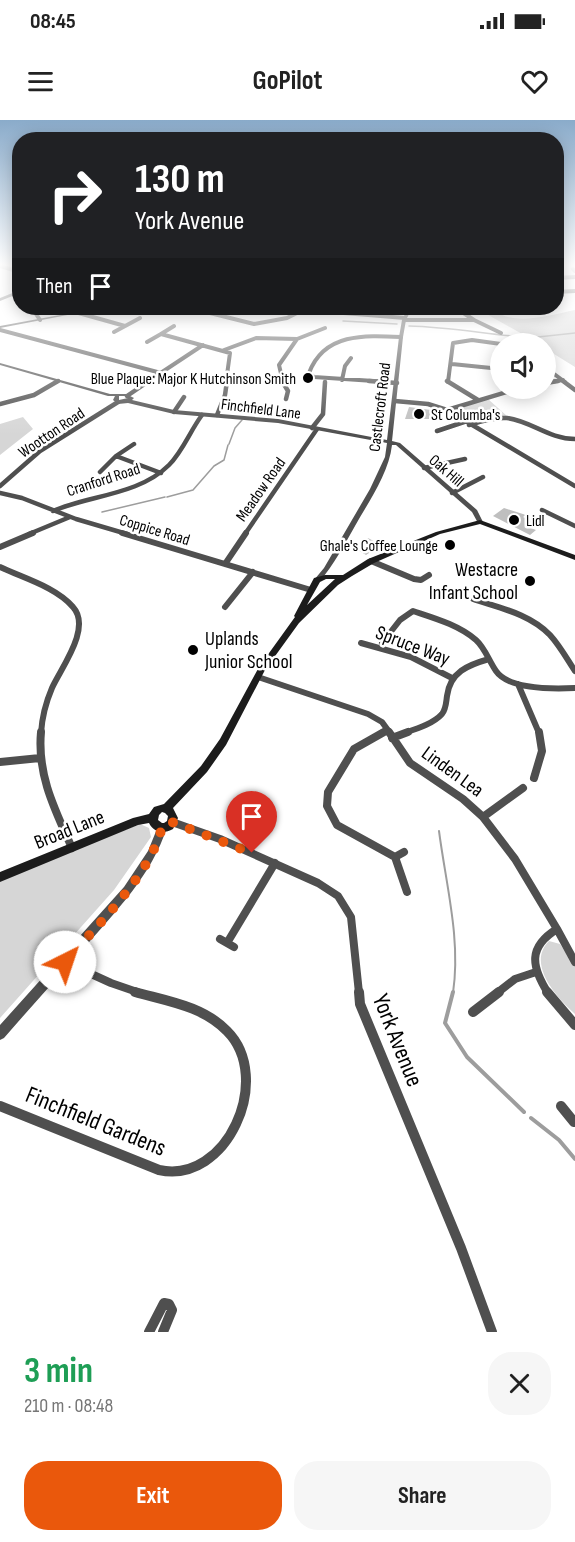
<!DOCTYPE html>
<meta charset="utf-8">
<style>
body{margin:0;font-family:"Sofia Sans Condensed",sans-serif;background:#f6f6f6;color:#222;height:100vh;display:flex;flex-direction:column;font-size:22px;white-space:nowrap}
*{box-sizing:border-box;margin:0}
p{font-size:20px;color:#767676}
.icon{flex:none;width:33px;height:33px;fill:none;stroke:currentColor;stroke-width:2;stroke-linecap:round;stroke-linejoin:round}
.map{position:relative;height:1212px;overflow:hidden}
.panel{display:flex;flex-direction:column;background:#fff;flex:1}
.panel>*{flex:none}
.hud{position:absolute;left:12px;top:12px;width:552px;height:183px;border-radius:24px;box-shadow:0 3px 15px #0003;background:#202124;color:#fff;overflow:hidden}
.fabs{position:absolute;left:490px;top:213px;display:grid;gap:12px}
.fabs a{display:grid;place-items:center;width:66px;height:66px;border-radius:50%;background:#fff;box-shadow:0 3px 15px #0003;font-size:30px}
.pin{position:absolute;display:grid;place-items:center;width:51px;height:51px;color:#fff;margin:-62px -26px;border-radius:50% 50% 50% 0;rotate:-45deg;box-shadow:0 0 6px #0007}
.pin .icon{rotate:45deg}
.me{position:absolute;width:66px;margin:-33px;rotate:41deg;stroke-linejoin:round;filter:drop-shadow(0 0 4px #0008)}
.turn{display:flex;align-items:center;gap:21px;height:126px;padding:0 24px;font-size:27px}
.turn .icon{width:78px;height:78px;stroke-width:2.5}
.turn b{display:block;font-size:42px;line-height:51px}
.then{display:flex;align-items:center;height:57px;padding:0 24px;background:#0003;gap:12px;font-size:22px}
.round{display:grid;place-items:center;flex:none;width:63px;height:63px;border-radius:24px;background:#f6f6f6}
.headline{display:flex;align-items:center;justify-content:space-between;height:102px;padding:0 24px}
h1{font-size:36px;font-weight:700;line-height:45px;color:#1e9e55}
.button{display:flex;gap:12px;margin-top:auto;padding:12px 24px}
.button a{flex:1;height:69px;border-radius:24px;background:#ea580c;color:#fff;font-size:24px;font-weight:700;line-height:69px;text-align:center}
.button a+a{background:#f6f6f6;color:#222}
.status{display:flex;justify-content:space-between;align-items:center;height:42px;padding:0 30px;background:#fff;direction:ltr}
.status svg{height:16px;fill:currentColor}
header{display:flex;justify-content:space-between;align-items:center;height:78px;padding:0 24px;background:#fff;font-size:27px;font-weight:700}
.map>svg:first-child{display:block}
.green{fill:#d6d6d6}
.lines{fill:none;stroke-linecap:round;stroke-linejoin:round}
.stream-far2{stroke:#9d9d9d;stroke-width:1.5}
.stream-far1{stroke:#9d9d9d;stroke-width:2}
.stream{stroke:#9d9d9d;stroke-width:4}
.building{fill:#bfbfbf}
.minor-far4{stroke:#4f4f4f;stroke-width:4}
.minor-far3{stroke:#4f4f4f;stroke-width:4.5}
.minor-far2{stroke:#4f4f4f;stroke-width:6}
.minor-far1{stroke:#4f4f4f;stroke-width:8}
.minor{stroke:#4f4f4f;stroke-width:10}
.tertiary{fill:#4f4f4f;fill-rule:evenodd}
.secondary{fill:#1c1c1c;fill-rule:evenodd}
.route{stroke:#ea580c;stroke-width:10;stroke-dasharray:0 18}
.poi-dot{fill:#000;stroke:#fff;stroke-width:2}
.labels{text-anchor:middle;stroke-width:5;stroke-linejoin:round;paint-order:stroke}
.far-poi-label{font-size:16px;fill:#000;stroke:#fff;text-anchor:end}
.far-street-label{font-size:16px;fill:#000;stroke:#fff}
.poi-label{font-size:20px;fill:#000;stroke:#fff;text-anchor:end}
.street-label{font-size:20px;fill:#000;stroke:#fff}
.near-street-label{font-size:24px;fill:#000;stroke:#fff}
</style>
<div class="status"><b>08:45</b><svg viewBox="0 0 49 12"><path d="M0 12V9h3v3zM5 12V6h3v6zM10 12V3h3v9zM15 12V0h3v12zM26 1h20v11H26zM47 4h2v5h-2z"/></svg></div>
<header><svg class="icon" aria-label="menu" viewBox="0 0 24 24"><path d="M4 6h16M4 12h16M4 18h16"/></svg>GoPilot<svg class="icon" aria-label="heart" viewBox="0 0 24 24"><path d="M12 20l-8-8c-3-5 5-10 8-4 3-6 11-1 8 4z"/></svg></header>
<div class="map">
<svg width="575" height="1212" viewBox="0 0 575 1212">
<rect width="100%" height="100%" fill="#fff"/>
<path class="green" d="M476,188C496,187 498,196 513,198C532,201 556,194 575,190V247L546,229V224L538,223Z
M488,279L507,296L474,303L451,289Z
M23,297L33,309L0,335V304Z
M140,704L149,708L151,717L114,770L0,898V759Z
M549,821L560,824L575,846V894C557,878 526,844 549,821Z"/>
<g class="lines">
<path class="stream-far2" d="M343,201L397,204
M409,206C451,207 491,215 533,218
M538,217L575,213
M229,324L235,308L242,300
M167,377L193,370L214,346L224,340L228,325
M102,392L165,377"/>
<path class="stream-far1" d="M439,711C446,765 461,819 453,873"/>
<path class="stream" d="M453,872L445,903L467,937L524,992
M531,998L559,1020L575,1039"/>
</g>
<path class="building" d="M409,287L431,290L429,299H405Z
M504,388L526,395L523,397L534,402L528,407L536,410L530,415L493,396Z
M368,418L381,425L366,435L353,427Z"/>
<g class="lines">
<path class="minor-far4" d="M0,146L20,152
M573,149L575,151
M556,158L575,157
M556,172L575,171
M35,188L34,191L40,200
M190,188L254,204L287,198L303,190
M282,188L405,198
M456,188L474,200
M75,192L125,206
M404,200H474L501,213
M174,206L161,214L230,233L226,262
M0,210L161,253
M114,212L140,198
M147,222L161,214
M224,230L256,218L297,219
M452,244L501,249
M546,248L565,262
M342,260L345,246L351,238
M56,262L58,261
M147,262L203,225
M283,262L279,245L297,219L325,208
M389,262L314,257L309,253C324,213 364,215 401,217
M448,262L453,223L472,220L501,224
M549,262L563,260"/>
<path class="minor-far3" d="M282,261L288,271L286,279
M369,261L397,263
M447,261L478,280
M563,261L575,270
M546,263L558,261
M127,276L149,261
M395,281L428,284L447,290L575,366
M0,284L34,275L58,261
M447,290L520,268
M174,292L184,277
M217,295L225,275L227,261
M469,305C481,301 494,297 507,298C531,301 549,319 575,319
M312,308L323,294L325,262
M437,311L464,302
M116,336L161,353
M424,348L465,339
M100,352L116,336L134,324
M0,366L40,331L118,282
M0,373L22,378L76,399L127,414
M452,373L483,357
M542,390L575,406
M53,391C90,375 139,375 169,345C183,331 190,311 202,295
M29,414L70,397
M245,414L317,309"/>
<path class="minor-far2" d="M122,413L311,470
M0,427L33,413
M371,441L414,459L421,460L429,455
M225,444L246,413
M0,447C23,458 56,467 73,487C92,508 61,548 52,568C46,582 42,598 41,613
M473,479C500,488 530,494 550,515C560,526 567,539 575,551
M225,487L253,452
M361,523L411,537L452,558
M382,523L400,500L413,491C434,498 459,505 476,520C485,528 489,541 496,551C509,570 554,569 575,568
M258,557L368,594L382,602L390,613
M518,564L539,613
M381,613L387,610
M404,613C416,609 433,604 442,594C446,589 446,583 447,576C450,552 468,545 489,539"/>
<path class="minor-far1" d="M41,612C37,655 55,690 72,728
M384,612L354,629L328,672L327,686L337,705L395,737L407,772
M389,612L410,643L463,679L483,697L515,739L557,809C528,827 531,846 548,873
M392,618L408,612
M0,642L40,638
M534,658L542,631L539,612
M483,697L523,668
M172,702L220,719L318,763L338,776L351,797L359,873
M395,737L404,732
M557,809L575,842
M220,819L234,827
M227,823L275,743
M65,842L111,863L140,873
M497,873L515,859L536,852"/>
<path class="minor" d="M359,872L360,884L461,1128L492,1212
M547,872L575,905
M473,892L499,872
M0,986L159,1050C227,1065 274,958 227,911C203,886 167,881 135,872
M561,986L574,1002
M149,1212L164,1183L169,1184L172,1190L163,1212"/>
<path class="tertiary" d="M20,170V173L0,181V178Z
M98,188H104L0,208V206Z
M408,188H412L406,200L403,217L392,321L400,323L477,390L483,402L480,404L478,403L472,392L396,325H392C389,353 369,381 355,406C344,425 334,445 319,462H317L314,460L324,448L370,369L385,337L387,323L278,303L174,294L128,283L118,284L113,280L115,276H108L0,245V243L110,274H126L134,278L132,280L174,290L278,299L387,320L399,217L402,200ZM119,276H125L128,278L119,280Z
M162,703L165,704L167,707C152,755 116,791 84,828C57,858 30,888 4,918L0,920V905L124,767L148,731L159,704Z"/>
<path class="secondary" d="M480,400L575,435V440L480,404L440,414L374,443L352,456L338,465L299,503L265,550L226,625L207,652L173,688L178,698L173,709C164,714 154,713 149,703L138,705L0,762V752L133,698L149,694L154,687L164,684L201,646L220,619L259,547L295,497L294,496L314,458L325,455H343L368,439L436,412ZM326,459H335L307,485L320,462ZM162,692L165,693L168,696L167,701L164,703H162L158,700L159,695Z"/>
</g>
<linearGradient id="sky" x2="0" y2="1"><stop stop-color="#8aabca"/><stop offset="0.46" stop-color="#fff"/><stop offset="1" stop-color="#fff" stop-opacity="0"/></linearGradient>
<rect width="575" height="315" fill="url(#sky)"/>
<g class="lines">
<path class="route" d="M65,842C97,805 150,756 162,707L172,702L252,733"/>
</g>
<g class="poi-dot">
<circle cx="308" cy="258" r="6"/>
<circle cx="419" cy="294" r="6"/>
<circle cx="514" cy="400" r="6"/>
<circle cx="450" cy="425" r="6"/>
<circle cx="530" cy="461" r="6"/>
<circle cx="193" cy="530" r="6"/>
</g>
<g class="labels">
<g class="far-poi-label">
<text x="296" y="264">Blue Plaque: Major K Hutchinson Smith</text>
<text x="431" y="300" text-anchor="start">St Columba's</text>
<text x="526" y="406" text-anchor="start">Lidl</text>
<text x="438" y="431">Ghale's Coffee Lounge</text>
</g>
<g class="far-street-label">
<text transform="translate(379 287) rotate(-83)" y="6">Castlecroft Road</text>
<text transform="translate(261 288) rotate(7)" y="6">Finchfield Lane</text>
<text transform="translate(51 312) rotate(-34)" y="6">Wootton Road</text>
<text transform="translate(447 350) rotate(41)" y="6">Oak Hill</text>
<text transform="translate(103 359) rotate(-18)" y="6">Cranford Road</text>
<text transform="translate(260 369) rotate(-55)" y="6">Meadow Road</text>
<text transform="translate(155 409) rotate(17)" y="6">Coppice Road</text>
</g>
<g class="poi-label">
<text x="518" y="456">Westacre<tspan x="518" dy="23">Infant School</tspan></text>
<text x="205" y="525" text-anchor="start">Uplands<tspan x="205" dy="23">Junior School</tspan></text>
</g>
<g class="street-label">
<text transform="translate(413 525) rotate(21)" y="7">Spruce Way</text>
<text transform="translate(453 651) rotate(36)" y="7">Linden Lea</text>
<text transform="translate(69 709) rotate(-22)" y="7">Broad Lane</text>
</g>
<g class="near-street-label">
<text transform="translate(398 920) rotate(68)" y="8">York Avenue</text>
<text transform="translate(96 1001) rotate(22)" y="8">Finchfield Gardens</text>
</g>
</g>
</svg>
<div class="fabs">
<a><svg class="icon" aria-label="sound" viewBox="0 0 24 24"><path d="M4 9h4l5-4v14l-5-4H4zM17 9q2 3 0 6"/></svg></a>
</div>
<div class="pin" style="left:252px;top:733px;background:#d93025"><svg class="icon" aria-label="arrive" viewBox="0 0 24 24"><path d="M6 21V4h12l-3 4 3 4H6"/></svg></div>
<svg class="me" style="left:65px;top:842px" viewBox="-20 -20 40 40"><circle r="19" fill="#fff"/><path d="M0-13L10 11 0 6-10 11z" fill="#ea580c"/></svg>
<div class="hud">
<div class="turn"><svg class="icon" aria-label="right" viewBox="0 0 24 24"><path d="M7 20v-9h11M14 6l5 5-5 5"/></svg><div><b>130 m</b>York Avenue</div></div>
<div class="then">Then<svg class="icon" aria-label="arrive" viewBox="0 0 24 24"><path d="M6 21V4h12l-3 4 3 4H6"/></svg></div>
</div>
</div>
<section class="panel">
<div class="headline"><div><h1>3 min</h1><p>210 m · 08:48</p></div><a class="round"><svg class="icon" aria-label="close" viewBox="0 0 24 24"><path d="M6 6l12 12M18 6L6 18"/></svg></a></div>
<div class="button"><a>Exit</a><a>Share</a></div>
</section>
